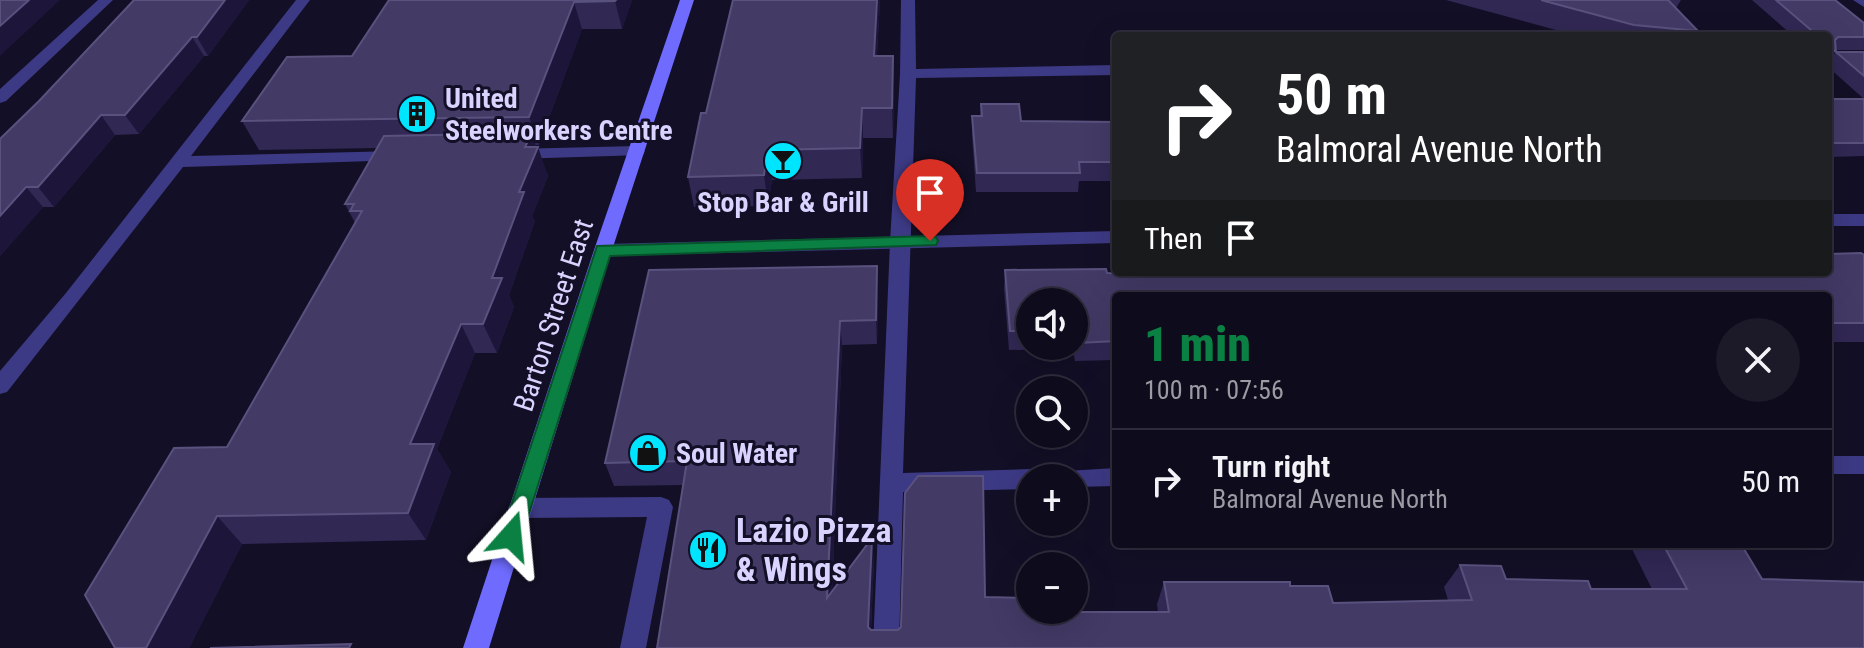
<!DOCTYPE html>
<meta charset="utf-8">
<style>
body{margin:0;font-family:"Roboto Condensed",sans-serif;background:#1c1929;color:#f1f3f6;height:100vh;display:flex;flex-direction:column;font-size:30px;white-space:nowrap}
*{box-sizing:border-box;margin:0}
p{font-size:26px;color:#9b9ba3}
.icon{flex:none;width:44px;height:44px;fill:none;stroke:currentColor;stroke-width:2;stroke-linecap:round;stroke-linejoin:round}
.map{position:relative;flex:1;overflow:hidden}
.panel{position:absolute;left:1112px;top:292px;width:720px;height:256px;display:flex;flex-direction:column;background:#0e0b1c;border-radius:8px;box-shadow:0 8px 32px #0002,0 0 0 2px #2e2b3b}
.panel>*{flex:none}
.guide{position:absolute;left:1112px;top:32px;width:720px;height:244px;border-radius:8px;box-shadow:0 8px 32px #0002,0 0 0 2px #2e2b3b;background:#202124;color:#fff;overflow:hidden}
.tools{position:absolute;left:1016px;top:288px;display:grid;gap:16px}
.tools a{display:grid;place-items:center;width:72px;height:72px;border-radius:50%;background:#0e0b1c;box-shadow:0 8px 32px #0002,0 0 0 2px #2e2b3b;font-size:40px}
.pin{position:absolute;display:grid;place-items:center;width:68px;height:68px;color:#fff;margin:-82px -34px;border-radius:50% 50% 50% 0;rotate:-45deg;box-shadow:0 0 8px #0007}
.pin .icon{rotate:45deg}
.me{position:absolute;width:88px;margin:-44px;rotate:18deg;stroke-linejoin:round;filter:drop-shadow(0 0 6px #0008)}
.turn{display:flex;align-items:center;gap:28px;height:168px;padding:0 32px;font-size:36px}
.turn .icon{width:104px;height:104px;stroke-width:2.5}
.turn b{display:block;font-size:56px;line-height:68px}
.then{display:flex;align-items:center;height:76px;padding:0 32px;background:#0003;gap:16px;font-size:30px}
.round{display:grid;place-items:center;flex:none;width:84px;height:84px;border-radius:42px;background:#1c1929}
.overview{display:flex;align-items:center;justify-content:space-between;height:136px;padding:0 32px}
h1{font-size:48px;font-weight:800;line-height:60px;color:#0b8043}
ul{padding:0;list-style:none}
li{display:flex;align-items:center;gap:24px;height:104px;padding:0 32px;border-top:2px solid #2e2b3b}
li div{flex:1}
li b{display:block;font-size:30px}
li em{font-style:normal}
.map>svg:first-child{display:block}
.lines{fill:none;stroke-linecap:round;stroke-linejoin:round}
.lane{fill:#3d3a85;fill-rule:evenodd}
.street{fill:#3d3a85;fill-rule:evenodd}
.secondary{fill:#6f6bff;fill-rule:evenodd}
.wall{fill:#312854;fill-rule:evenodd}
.shaded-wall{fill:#1d163a}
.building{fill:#433a66;stroke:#5a527e;stroke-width:2}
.route{fill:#0b8043;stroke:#07532c;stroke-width:2}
.labels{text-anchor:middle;stroke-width:6;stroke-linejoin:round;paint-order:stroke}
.poi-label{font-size:28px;font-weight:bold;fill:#d9d4ff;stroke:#130f26;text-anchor:start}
.street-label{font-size:28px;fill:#d9d4ff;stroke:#130f26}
.near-poi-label{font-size:34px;font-weight:bold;fill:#d9d4ff;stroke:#130f26;text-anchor:start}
</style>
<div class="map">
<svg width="1864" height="648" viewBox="0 0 1864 648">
<rect width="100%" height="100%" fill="#130f26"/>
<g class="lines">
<path class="lane" d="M296,0H310L191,156L398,151L406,156L404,160L183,167L7,392L0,394V371L66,293Z
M901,0H915L916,69L1116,65V75L916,78L903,473L1030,469L1038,472L1041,478H1030V489L903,492L899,648H873L890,242L900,74Z
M637,146L645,151L643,155L514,159L506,154L514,149Z
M1828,456H1864V474H1828Z
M1116,468V486L1074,487V478H1063L1066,471Z
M661,497L669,500L673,507L646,648H620L647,517L520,518L512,515L508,508L512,501L520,498Z"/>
<path class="street" d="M98,0H113L6,101L0,103V89Z
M1853,0H1864V7Z
M1828,214H1864V226H1828Z
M1116,231V243L603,256L594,250L603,244Z"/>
<path class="secondary" d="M680,0H694L612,250L489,648H463L594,250Z"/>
</g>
<path class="wall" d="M249,0L208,56H204L139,134L115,135L54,207H43L0,256V139L39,101Z
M389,0H632L622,29H582L539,145H536L548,176L532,216L535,221L509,295L514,307L497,353H475L437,449L451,472L426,540L242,544L189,648L227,447L355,223L345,204L377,148L259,150L242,121L352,56Z
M880,0L877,56H893L894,85L893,138H863L862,178L772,180L768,206L694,207L688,177L706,113Z
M1446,0H1681L1676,8L1698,31L1696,36H1578Z
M1752,0H1835L1864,23V50H1836L1828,62V36H1793Z
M1836,52H1864V99L1828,67V62Z
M1828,99H1864V156L1828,157Z
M981,104L1021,121L1116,122V181H1079L1078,192H976L972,135V116H980Z
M1864,255V342H1828V296H1116V360L1075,361L1073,349L1009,350L1004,289L1005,270L1241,275L1828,272ZM1030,302H1074V346H1030Z
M877,266L878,290L877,344L842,345L832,592L874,560L871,630H898L985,597L1045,612H1158L1157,604L1164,582L1290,586L1333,603L1448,600L1444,587L1460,565L1506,579L1591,589H1652L1631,547L1634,544H1741L1762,579L1864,582L657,648L683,485L614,486L605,463Z"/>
<path class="shaded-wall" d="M29,0H60L0,56V26Z
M225,0H249L208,56L197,37Z
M616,0H632L622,29L615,1Z
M877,0H880V1L875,85L874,56Z
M574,2L582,29L539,145L529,117Z
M192,37L204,56L139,134L125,115Z
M893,56L894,85L893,138L892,108Z
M862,108L863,138L862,178L860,148Z
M101,115L115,135L54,207L38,187Z
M532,133L537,149L538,147L548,176L532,216L535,221L509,295L514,307L497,353L483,324L492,278L519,192L525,147Z
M768,150L772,180L768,206L764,175Z
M26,187L43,207L0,256V216Z
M877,266L878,290L877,344L876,320Z
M840,321L842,345L831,620L827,598Z
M461,324L475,353L437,449L451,472L426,540L408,513L410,444Z
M217,516L242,544L189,648H146Z
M872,538L874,560L870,648L868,627Z"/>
<path class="building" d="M0,0H29L0,26Z
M134,0H225L197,37H192L125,115H101L38,187H26L0,216V139L39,101Z
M389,0H616L615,1L574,2L529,117L242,121L287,57L352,56Z
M733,0H877L874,56H893L892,108H862L860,148L768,150L764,175L688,177L701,113H706Z
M1541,0H1668L1698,31L1634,25Z
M1776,0H1835L1864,23V37H1838L1835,40L1836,52L1828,45V36H1818Z
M1836,52H1864V76Z
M1828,99H1864V143H1828Z
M981,104H1019L1021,121L1116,122V162H1079L1080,173H977L972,116H982Z
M532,133L525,147H538L519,192H524L492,278H502L483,324H461L410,444H434L408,513L217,516L146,648H115L85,595L174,448L227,447L362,211H350L354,204H345L384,136Z
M1861,253L1864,255V323H1828V296H1116V341L1078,343L1076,330H1074V302H1030V331H1010L1005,270L1106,269L1107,273L1241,275L1359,272H1828V254Z
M877,266L876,320L840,321L827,598L872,538L868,627L871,630H898L901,627L905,493L918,476H983L985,597L1030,598V610H1045V612H1169L1164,582H1290V586H1328L1333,603L1472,600L1460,565L1501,566L1506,579L1588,581L1591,589H1687L1663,544H1741L1762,579L1864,582V648H657L687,461L605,463L649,270Z
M351,644L349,648H210Z"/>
<path class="route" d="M930,236L936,237L938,241L936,245L610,256L522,536L519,543L511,546L504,543L501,536L597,246Z"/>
<defs>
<symbol id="building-disc" viewBox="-11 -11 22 22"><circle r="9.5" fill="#00e5ff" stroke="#130f26"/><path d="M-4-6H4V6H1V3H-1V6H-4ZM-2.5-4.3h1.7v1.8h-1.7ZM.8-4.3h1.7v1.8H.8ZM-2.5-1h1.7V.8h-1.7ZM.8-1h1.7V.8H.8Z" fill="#111"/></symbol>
<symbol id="bar-disc" viewBox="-11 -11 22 22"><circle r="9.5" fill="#00e5ff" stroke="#130f26"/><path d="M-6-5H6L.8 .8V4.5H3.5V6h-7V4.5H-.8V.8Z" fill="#111"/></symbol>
<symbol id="shop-disc" viewBox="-11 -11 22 22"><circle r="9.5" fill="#00e5ff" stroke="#130f26"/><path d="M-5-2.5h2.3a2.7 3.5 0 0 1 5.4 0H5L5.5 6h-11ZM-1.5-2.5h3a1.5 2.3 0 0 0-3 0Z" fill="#111"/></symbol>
<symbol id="restaurant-disc" viewBox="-11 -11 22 22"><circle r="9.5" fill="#00e5ff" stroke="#130f26"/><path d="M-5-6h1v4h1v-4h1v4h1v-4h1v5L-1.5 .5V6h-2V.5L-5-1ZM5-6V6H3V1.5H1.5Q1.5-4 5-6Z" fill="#111"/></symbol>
</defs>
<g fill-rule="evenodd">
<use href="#building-disc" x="395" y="92" width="44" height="44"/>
<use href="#bar-disc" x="761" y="139" width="44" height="44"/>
<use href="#shop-disc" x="626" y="431" width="44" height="44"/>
<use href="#restaurant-disc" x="686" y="528" width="44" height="44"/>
</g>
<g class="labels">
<g class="poi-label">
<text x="445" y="108">United<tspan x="445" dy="32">Steelworkers Centre</tspan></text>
<text x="783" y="212" text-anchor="middle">Stop Bar &amp; Grill</text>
<text x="676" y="463">Soul Water</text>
</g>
<g class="street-label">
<text transform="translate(553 315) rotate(-72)" y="10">Barton Street East</text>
</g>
<g class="near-poi-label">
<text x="736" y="542">Lazio Pizza<tspan x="736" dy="39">&amp; Wings</tspan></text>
</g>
</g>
</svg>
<div class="tools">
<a><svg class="icon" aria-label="sound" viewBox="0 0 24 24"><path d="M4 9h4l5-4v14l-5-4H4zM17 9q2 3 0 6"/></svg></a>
<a><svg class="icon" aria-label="search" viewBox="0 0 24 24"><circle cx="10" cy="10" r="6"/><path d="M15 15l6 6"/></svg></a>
<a>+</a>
<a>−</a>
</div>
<div class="pin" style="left:930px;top:241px;background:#d93025"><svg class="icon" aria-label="arrive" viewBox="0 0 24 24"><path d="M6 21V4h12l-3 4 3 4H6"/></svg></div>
<svg class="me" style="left:511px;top:536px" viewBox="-20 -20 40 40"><path d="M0-17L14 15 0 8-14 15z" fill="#0b8043" stroke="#fff" stroke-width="4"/></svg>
<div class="guide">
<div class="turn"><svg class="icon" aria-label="right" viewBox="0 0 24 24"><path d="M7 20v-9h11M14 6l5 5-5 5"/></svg><div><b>50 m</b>Balmoral Avenue North</div></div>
<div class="then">Then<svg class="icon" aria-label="arrive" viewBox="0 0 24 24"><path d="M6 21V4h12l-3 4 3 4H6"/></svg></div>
</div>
<section class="panel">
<div class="overview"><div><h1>1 min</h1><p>100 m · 07:56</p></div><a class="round"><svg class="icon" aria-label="close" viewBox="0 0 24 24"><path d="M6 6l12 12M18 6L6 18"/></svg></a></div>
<ul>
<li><svg class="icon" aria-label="right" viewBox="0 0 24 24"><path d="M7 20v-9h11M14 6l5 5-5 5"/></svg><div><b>Turn right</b><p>Balmoral Avenue North</p></div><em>50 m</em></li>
</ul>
</section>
</div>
